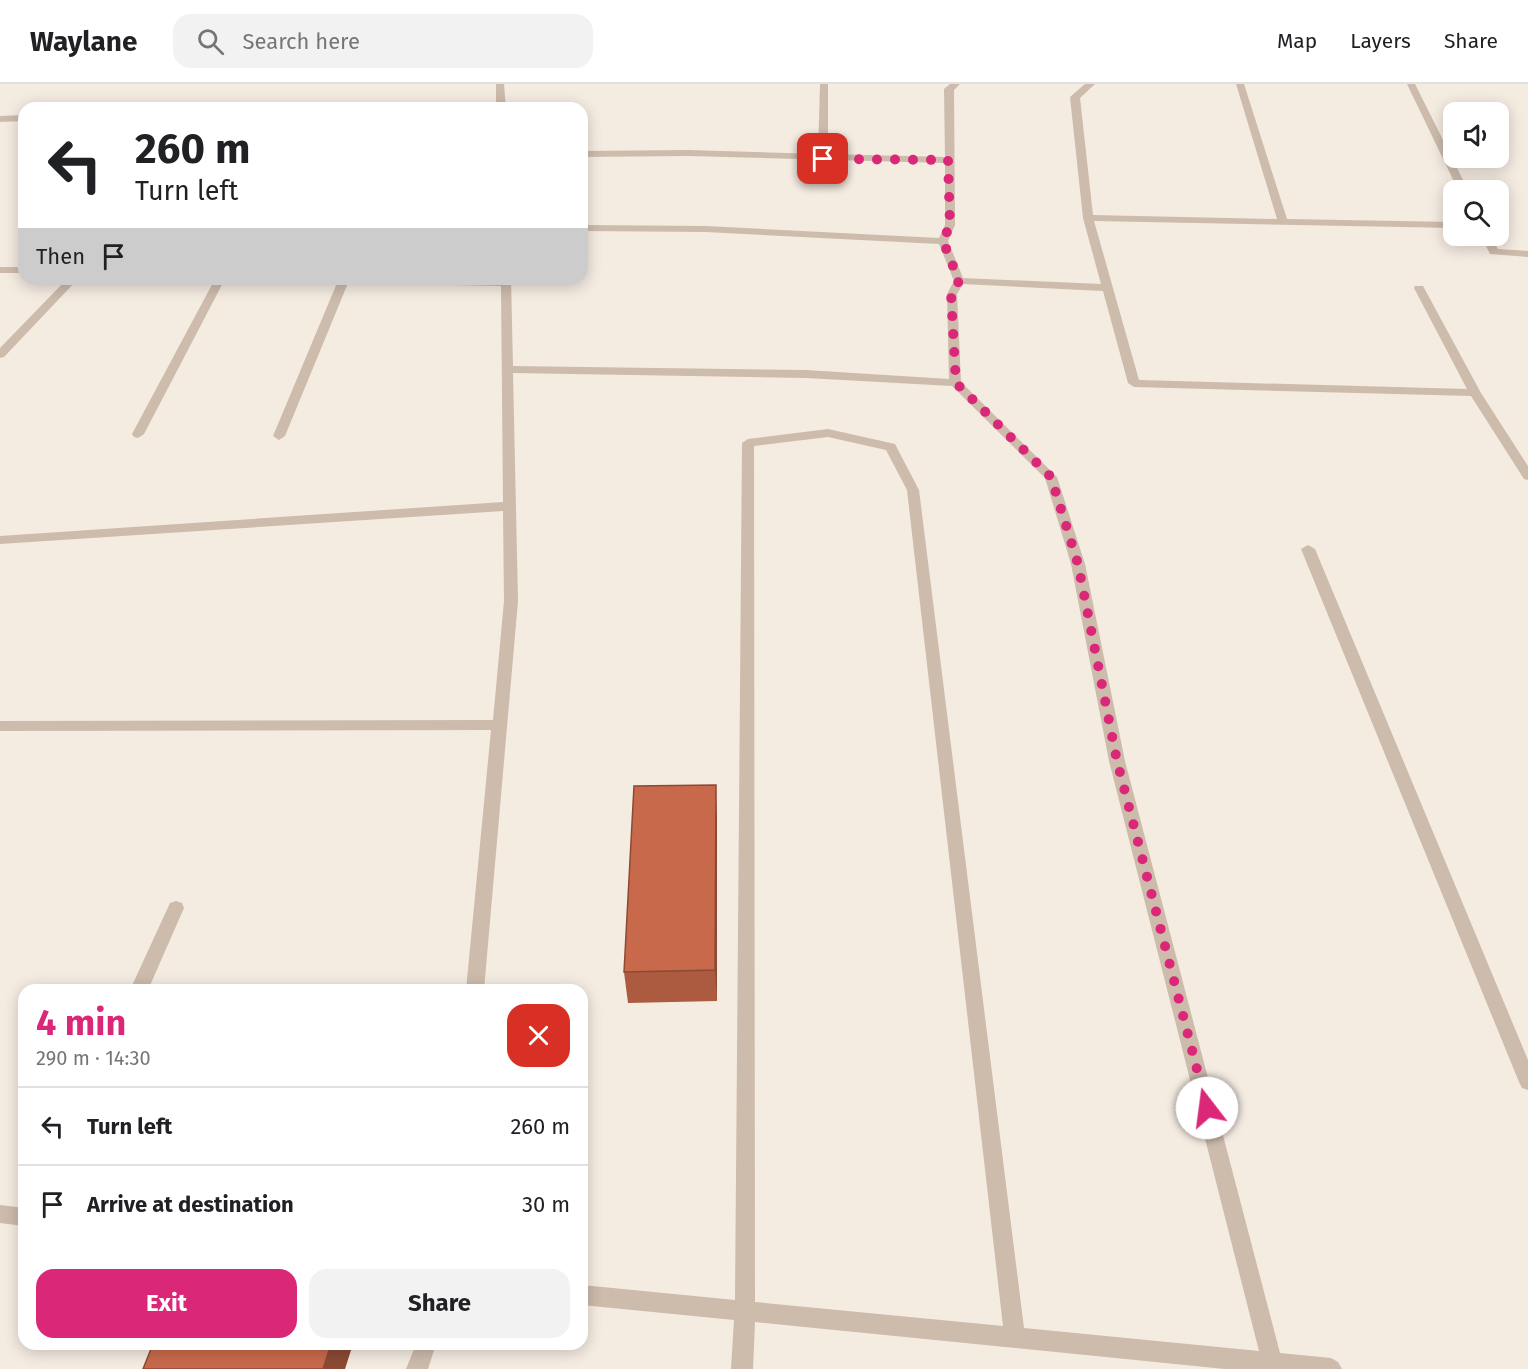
<!DOCTYPE html>
<meta charset="utf-8">
<style>
body{margin:0;font-family:"Fira Sans",sans-serif;background:#f2f2f2;color:#202124;height:100vh;display:flex;flex-direction:column;font-size:22px;white-space:nowrap}
*{box-sizing:border-box;margin:0}
p{font-size:20px;color:#757577}
.icon{flex:none;width:33px;height:33px;fill:none;stroke:currentColor;stroke-width:2;stroke-linecap:round;stroke-linejoin:round}
.map{position:relative;flex:1;overflow:hidden}
.details{position:absolute;left:18px;top:900px;width:570px;height:366px;display:flex;flex-direction:column;background:#fff;border-radius:18px;box-shadow:0 3px 15px #0003}
.details>*{flex:none}
.guide{position:absolute;left:18px;top:18px;width:570px;height:183px;border-radius:18px;box-shadow:0 3px 15px #0003;background:#fff;color:#202124;overflow:hidden}
.tools{position:absolute;left:1443px;top:18px;display:grid;gap:12px}
.tools a{display:grid;place-items:center;width:66px;height:66px;border-radius:12px;background:#fff;box-shadow:0 3px 15px #0003;font-size:30px}
.pin{position:absolute;display:grid;place-items:center;width:51px;height:51px;color:#fff;margin:-26px;border-radius:12px;box-shadow:0 3px 9px #0006}
.me{position:absolute;width:66px;margin:-33px;rotate:345deg;stroke-linejoin:round;filter:drop-shadow(0 0 4px #0008)}
.turn{display:flex;align-items:center;gap:21px;height:126px;padding:0 18px;font-size:27px}
.turn .icon{width:78px;height:78px;stroke-width:2.5}
.turn b{display:block;font-size:42px;line-height:51px}
.then{display:flex;align-items:center;height:57px;padding:0 18px;background:#0003;gap:12px;font-size:22px}
.round{display:grid;place-items:center;flex:none;width:63px;height:63px;border-radius:18px;background:#f2f2f2}
.overview{display:flex;align-items:center;justify-content:space-between;height:102px;padding:0 18px}
h1{font-size:36px;font-weight:700;line-height:45px;color:#db2777}
.cta{display:flex;gap:12px;margin-top:auto;padding:12px 18px}
.cta a{flex:1;height:69px;border-radius:18px;background:#db2777;color:#fff;font-size:24px;font-weight:700;line-height:69px;text-align:center}
.cta a+a{background:#f2f2f2;color:#202124}
ul{padding:0;list-style:none}
li{display:flex;align-items:center;gap:18px;height:78px;padding:0 18px;border-top:2px solid #e0e0e0}
li div{flex:1}
li b{display:block;font-size:22px}
li em{font-style:normal}
header{display:flex;align-items:center;gap:36px;box-sizing:border-box;height:84px;padding:0 30px;background:#fff;border-bottom:2px solid #e0e0e0}
header strong{font-size:28px}
nav{display:flex;gap:33px;margin-inline-start:auto;font-size:21px}
.search{width:420px;height:54px;background:#f2f2f2;display:flex;align-items:center;gap:15px;box-sizing:border-box;padding:0 21px;border-radius:18px;color:#757577;font-size:22px}
.map>svg:first-child{display:block}
.lines{fill:none;stroke-linecap:round;stroke-linejoin:round}
.minor{fill:#cdbbac;fill-rule:evenodd}
.wall{fill:#ac5a40}
.shaded-wall{fill:#8c4a34}
.building{fill:#c8694b;stroke:#8c4a34;stroke-width:1.5}
.route{stroke:#db2777;stroke-width:10;stroke-dasharray:0 18}
</style>
<header>
<strong>Waylane</strong>
<div class="search"><svg class="icon" aria-label="search" viewBox="0 0 24 24"><circle cx="10" cy="10" r="6"/><path d="M15 15l6 6"/></svg>Search here</div>
<nav><a>Map</a><a>Layers</a><a>Share</a></nav>
</header>
<div class="map">
<svg width="1528" height="1285" viewBox="0 0 1528 1285">
<rect width="100%" height="100%" fill="#f4ebe1"/>
<g class="lines">
<path class="minor" d="M496,0H504L506,24H496Z
M820,0H828V70L945,73L944,5L950,0H960L954,6L955,141L948,157L963,194L1101,200L1083,134L1070,13L1085,0H1095L1080,14L1093,131L1277,135L1236,0H1244L1287,135L1454,138V144L1094,137L1139,296L1467,305L1414,204L1415,202H1423L1481,309L1528,382V396L1524,395L1471,312L1134,303L1128,299L1103,207L963,200L957,210L961,298L1057,393L1085,480L1125,677L1280,1269L1331,1274L1338,1278L1342,1285H1225L755,1238L753,1285H731L734,1236L582,1221V1201L735,1216L742,359L748,355L828,345L895,360L919,406L1024,1244L1259,1267L1109,677L1071,480L1045,394L952,302L806,294L513,289L518,517L484,906H466L491,646L0,647V637L493,636L504,517L503,427L0,460V452L503,418L501,202L348,199L285,352L279,356L273,352L337,199L318,198L313,195H511L513,282L806,286L949,295L947,210L954,197L939,160L706,148L582,147V141L706,142L939,154L945,141V79L688,72L582,73V67L688,66L818,70ZM828,353L886,366L907,406L1003,1242L755,1218L754,362Z
M1407,0H1415L1468,106H1458Z
M24,31V37L0,38V32Z
M1481,152H1491L1498,165L1528,167V173L1490,170Z
M0,183H24V189H0Z
M67,195H78L4,273L0,274V264Z
M215,195H225L144,350L138,354L134,353L132,350Z
M1308,461L1315,465L1528,976V1006L1522,1004L1519,998L1301,465Z
M176,817L182,819L184,824L148,906H130L170,819Z
M0,1121L24,1124V1142L0,1139Z
M416,1260H436L428,1285H406Z"/>
</g>
<path class="wall" d="M717,734V917L628,919L624,888Z"/>
<path class="shaded-wall" d="M716,701L717,734V917L715,886Z
M331,1260H353L345,1285H323Z"/>
<path class="building" d="M716,701L715,886L624,888L634,702Z
M153,1260H331L323,1285H143Z"/>
<g class="lines">
<path class="route" d="M823,75L948,76L950,141L943,157L959,197L951,210L956,299L1051,393L1078,480L1117,677L1207,1024"/>
</g>
</svg>
<div class="tools">
<a><svg class="icon" aria-label="sound" viewBox="0 0 24 24"><path d="M4 9h4l5-4v14l-5-4H4zM17 9q2 3 0 6"/></svg></a>
<a><svg class="icon" aria-label="search" viewBox="0 0 24 24"><circle cx="10" cy="10" r="6"/><path d="M15 15l6 6"/></svg></a>
</div>
<div class="pin" style="left:823px;top:75px;background:#d93025"><svg class="icon" aria-label="arrive" viewBox="0 0 24 24"><path d="M6 21V4h12l-3 4 3 4H6"/></svg></div>
<svg class="me" style="left:1207px;top:1024px" viewBox="-20 -20 40 40"><circle r="19" fill="#fff"/><path d="M0-13L10 11 0 6-10 11z" fill="#db2777"/></svg>
<div class="guide">
<div class="turn"><svg class="icon" aria-label="left" viewBox="0 0 24 24"><path d="M17 20v-9H6M10 6l-5 5 5 5"/></svg><div><b>260 m</b>Turn left</div></div>
<div class="then">Then<svg class="icon" aria-label="arrive" viewBox="0 0 24 24"><path d="M6 21V4h12l-3 4 3 4H6"/></svg></div>
</div>
<section class="details">
<div class="overview"><div><h1>4 min</h1><p>290 m · 14:30</p></div><a class="round" style="background:#d93025;color:#fff"><svg class="icon" aria-label="close" viewBox="0 0 24 24"><path d="M6 6l12 12M18 6L6 18"/></svg></a></div>
<ul>
<li><svg class="icon" aria-label="left" viewBox="0 0 24 24"><path d="M17 20v-9H6M10 6l-5 5 5 5"/></svg><div><b>Turn left</b></div><em>260 m</em></li>
<li><svg class="icon" aria-label="arrive" viewBox="0 0 24 24"><path d="M6 21V4h12l-3 4 3 4H6"/></svg><div><b>Arrive at destination</b></div><em>30 m</em></li>
</ul>
<div class="cta"><a>Exit</a><a>Share</a></div>
</section>
</div>
